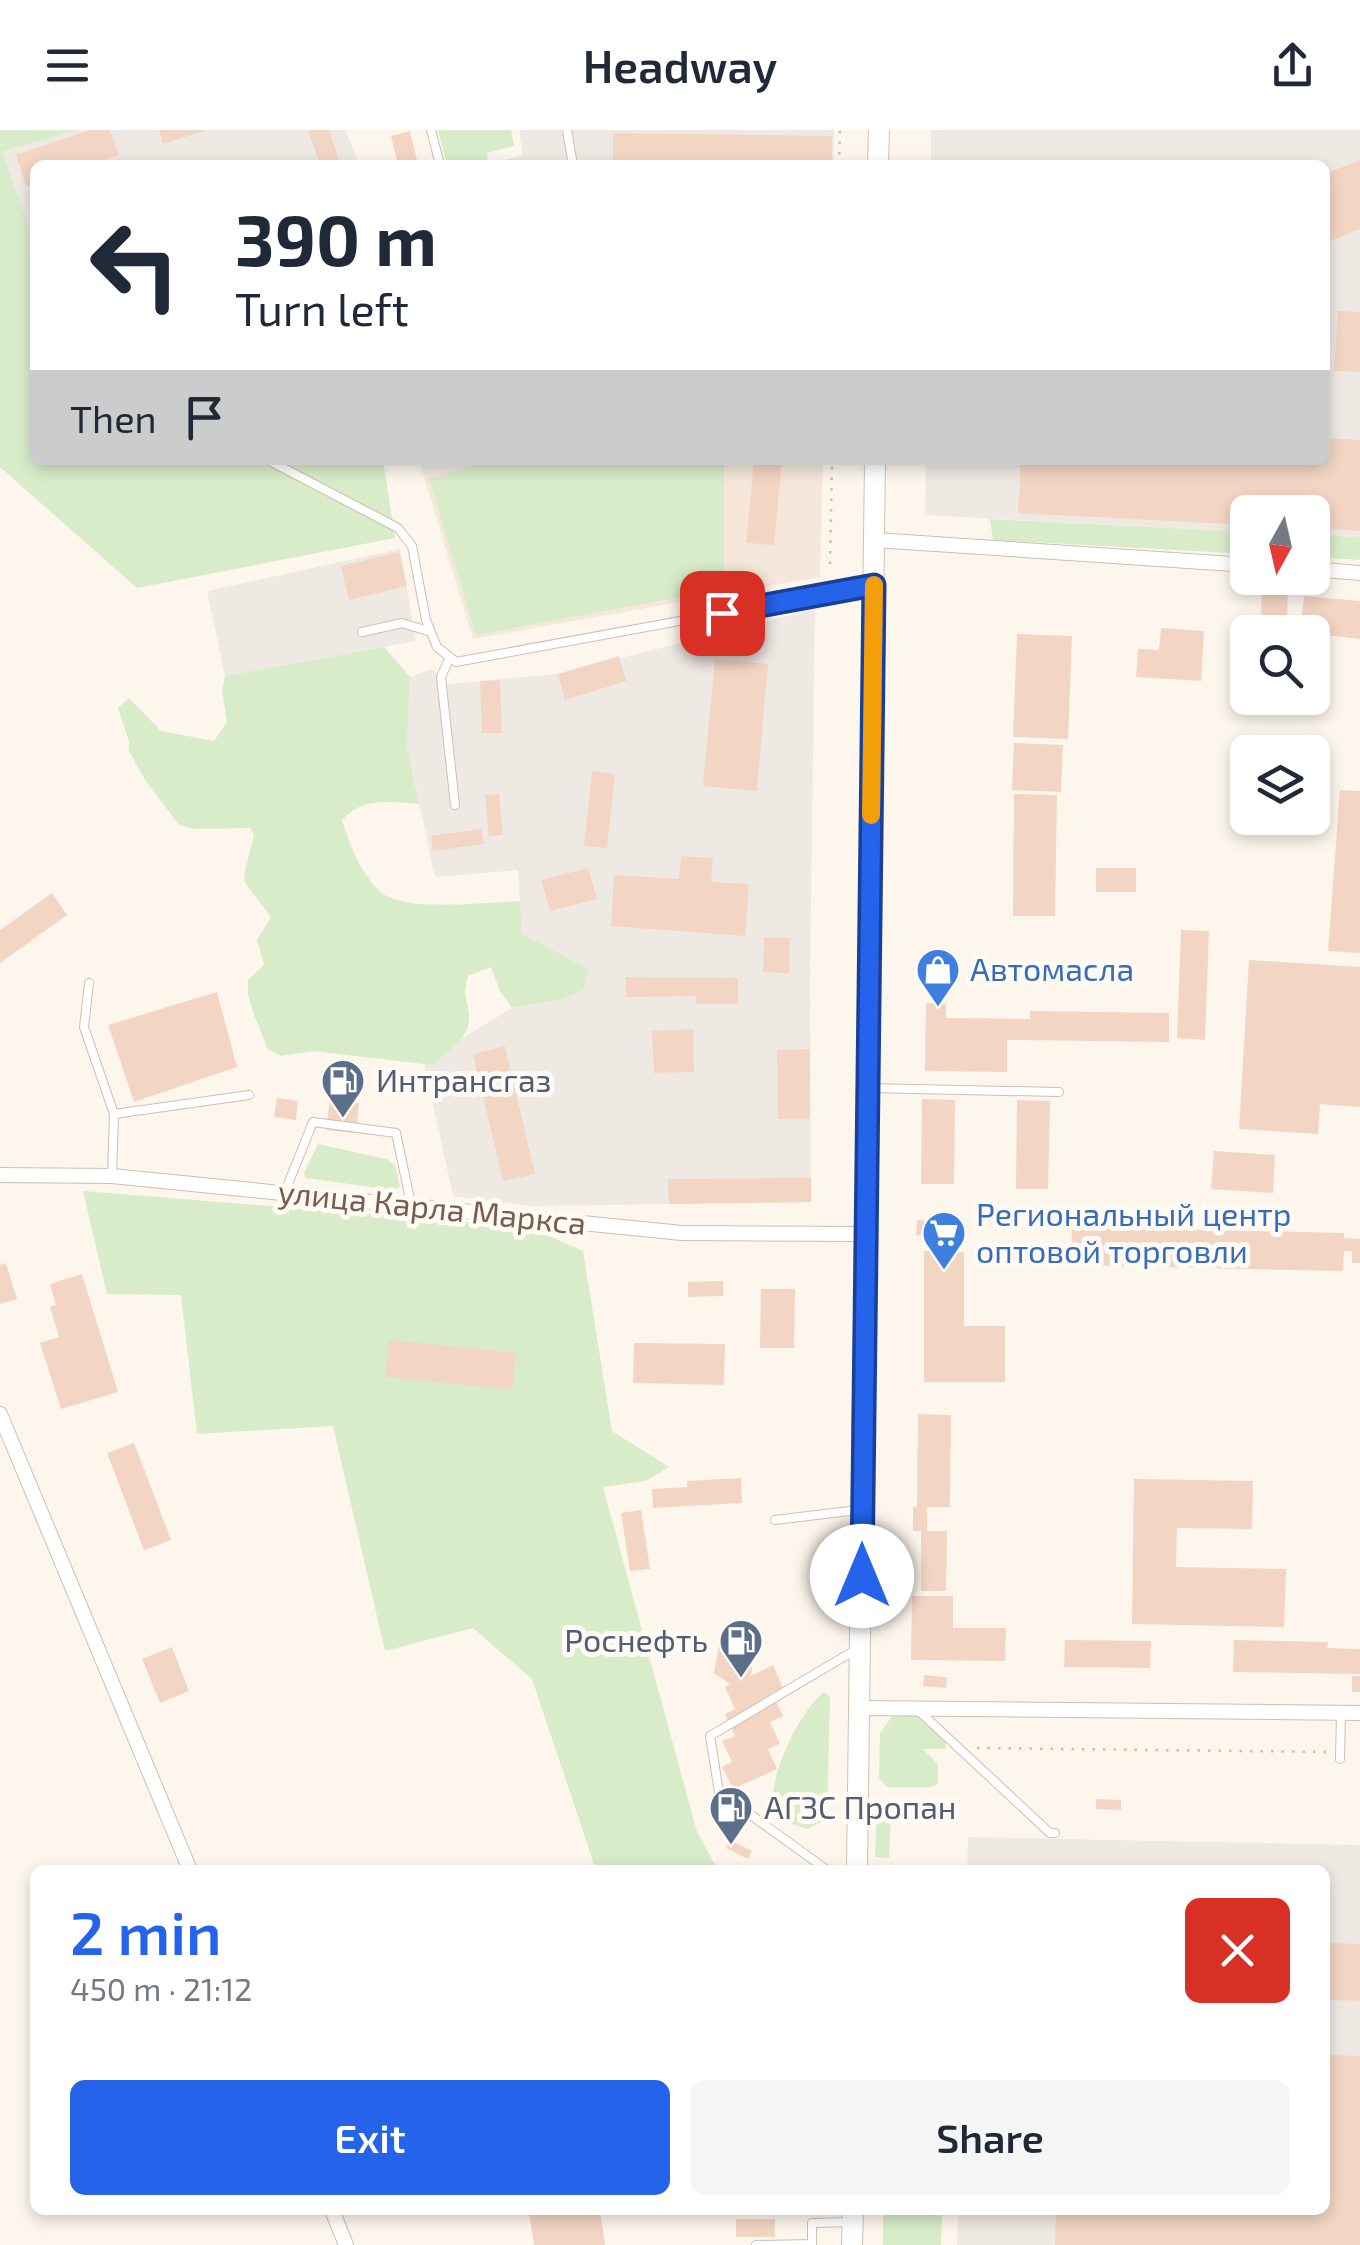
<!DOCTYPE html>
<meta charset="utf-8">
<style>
body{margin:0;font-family:"Exo 2",sans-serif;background:#f6f6f7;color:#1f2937;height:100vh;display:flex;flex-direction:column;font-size:38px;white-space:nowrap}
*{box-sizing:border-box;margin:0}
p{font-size:32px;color:#747a83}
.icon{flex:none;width:55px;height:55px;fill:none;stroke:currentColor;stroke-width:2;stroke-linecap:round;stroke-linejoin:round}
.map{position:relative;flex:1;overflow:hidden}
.details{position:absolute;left:30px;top:1735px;width:1300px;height:350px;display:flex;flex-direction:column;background:#fff;border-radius:15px;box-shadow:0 5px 15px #0003}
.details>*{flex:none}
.hud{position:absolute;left:30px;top:30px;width:1300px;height:305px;border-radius:15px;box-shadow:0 5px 15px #0003;background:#fff;color:#1f2937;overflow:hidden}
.needle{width:65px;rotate:188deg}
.buttons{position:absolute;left:1230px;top:365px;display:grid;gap:20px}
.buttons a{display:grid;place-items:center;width:100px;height:100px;border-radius:15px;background:#fff;box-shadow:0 5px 15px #0003;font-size:50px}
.pin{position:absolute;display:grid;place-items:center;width:85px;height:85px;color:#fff;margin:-42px;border-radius:20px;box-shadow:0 5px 15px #0006}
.me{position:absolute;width:110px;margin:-55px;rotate:0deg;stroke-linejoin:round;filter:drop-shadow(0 0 8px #0008)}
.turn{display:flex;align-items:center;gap:35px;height:210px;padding:0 40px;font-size:45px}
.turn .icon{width:130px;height:130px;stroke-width:2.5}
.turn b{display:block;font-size:70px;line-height:85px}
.then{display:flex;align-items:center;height:95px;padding:0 40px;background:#0003;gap:20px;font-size:38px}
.round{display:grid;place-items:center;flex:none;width:105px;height:105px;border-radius:15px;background:#f6f6f7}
.headline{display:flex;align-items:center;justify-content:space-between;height:170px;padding:0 40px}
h1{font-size:60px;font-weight:600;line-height:75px;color:#2563eb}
.primary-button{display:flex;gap:20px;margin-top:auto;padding:20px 40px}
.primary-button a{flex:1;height:115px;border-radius:15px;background:#2563eb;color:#fff;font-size:40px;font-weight:600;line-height:115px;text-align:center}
.primary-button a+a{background:#f6f6f7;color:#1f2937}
header{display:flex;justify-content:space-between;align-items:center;height:130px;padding:0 40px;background:#fff;font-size:45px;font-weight:600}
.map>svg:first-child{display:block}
.residential{fill:#f5e8da}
.industrial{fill:#efe9e4}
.green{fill:#d8ecc9}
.building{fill:#f3d5c3}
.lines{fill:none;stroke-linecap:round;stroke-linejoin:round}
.service-casing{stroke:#d1beb0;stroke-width:10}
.minor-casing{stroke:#d1beb0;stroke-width:16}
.secondary-casing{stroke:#d6c0b0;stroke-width:22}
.path{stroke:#d9b8a5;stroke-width:2.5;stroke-dasharray:2.5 8;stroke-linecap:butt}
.service{stroke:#fff;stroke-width:8}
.minor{stroke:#fff;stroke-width:14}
.secondary{stroke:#fff;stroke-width:20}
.route-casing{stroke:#184099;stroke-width:25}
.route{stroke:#2563eb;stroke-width:18}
.slow{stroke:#f59e0b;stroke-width:18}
.labels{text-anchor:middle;stroke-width:10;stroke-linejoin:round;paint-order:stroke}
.shop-label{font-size:32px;fill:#366cbe;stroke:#fffaf3;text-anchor:start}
.service-label{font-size:32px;fill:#4e5e75;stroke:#fffaf3;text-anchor:start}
.street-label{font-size:32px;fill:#7a5c4d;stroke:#fffaf3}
</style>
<header><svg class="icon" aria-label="menu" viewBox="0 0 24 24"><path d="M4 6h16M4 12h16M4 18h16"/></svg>Headway<svg class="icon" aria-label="share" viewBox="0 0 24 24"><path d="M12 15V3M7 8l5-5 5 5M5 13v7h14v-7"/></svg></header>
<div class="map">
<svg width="1360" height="2115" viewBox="0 0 1360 2115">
<rect width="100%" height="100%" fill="#fdf6ec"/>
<path class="residential" d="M483,330H823L820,447L473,509L424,347Z"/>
<path class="industrial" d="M76,0H346L359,35H35V112L2,22Z
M519,0H834V35H487L523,25Z
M931,0H1360V407L1313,405L1312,382H1248L1247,402L925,385L926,330H1325V35H931Z
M419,330H483L424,347Z
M400,419L416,511L225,546L207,461Z
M815,479L810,847L811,1072L531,1076L453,1066L424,934H432L464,907L512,878L558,870L522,804L518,740L435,747L407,616L410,547L432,539L449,554L558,544Z
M968,1707L1360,1715V2115H957L958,2080H1325V1740H967Z"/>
<path class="green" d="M0,0H76L2,22L35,112V330H383L395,408L137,458L0,337Z
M438,0H511L514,16L487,23L489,35H447Z
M493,330H724V459L476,505L429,349Z
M990,389L1247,402V424L993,410Z
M1313,405L1360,407V430L1313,427Z
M384,517L410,547L407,616L419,674C389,672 363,667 342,690C348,712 365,753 385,765C414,782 486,772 520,771L522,804L588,839L584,860L558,870L512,878L500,861L491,837L468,846C462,869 467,865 469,885C471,908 448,921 432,935L314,921L281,926L268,919L254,885L248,864V850L264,835L257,810L271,787C236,739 241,763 254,705L250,698L194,699L179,695L145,650L129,621V611L118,578L129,568L161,601L214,611L227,592L222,560L225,546Z
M318,1014L386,1029L395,1035L400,1057L393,1060L306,1048L304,1043Z
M83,1061L529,1097L583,1121L612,1301L669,1337L646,1351L603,1357L697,1702L718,1740H596L532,1549L473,1498L385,1521L333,1296L197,1304L181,1165L107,1164Z
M824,1562L830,1567L827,1689L807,1699L783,1691C780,1684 774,1675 773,1669C772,1639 801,1580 824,1562Z
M914,1582L946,1611V1619H923L938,1634V1654L931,1657H887L879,1648L880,1603L894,1584Z
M886,1673L891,1681L889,1728L875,1727L877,1678Z
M883,2080H942L941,2115H883Z"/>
<path class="building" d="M90,0H110L119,25L89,35H35V53L26,56L16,25Z
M159,0H204V1L163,14Z
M308,0H329L341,35H320Z
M410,1L418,35H398L391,6Z
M613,3L832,6V35H613Z
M1360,30V99L1325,113V44Z
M1338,181L1360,182V242L1334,241Z
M1325,308L1360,310V401L1312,398V382H1248V395L1018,383L1021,330H1325Z
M754,330H782L774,415L746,413Z
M399,422L407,456L349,470L341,436Z
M1262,458H1288L1287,490L1261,489Z
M1304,466L1360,471V509L1300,502Z
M1161,498L1204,501L1201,551L1136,547L1138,519L1159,520Z
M1017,504L1072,506L1068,609L1013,607Z
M619,526L626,551L565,570L558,544Z
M715,529L768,534L757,661L703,656Z
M500,550L502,603H482L480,551Z
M1014,613L1063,615L1061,662L1012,660Z
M592,641L615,644L607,718L584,716Z
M1340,660L1360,661V823L1328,821Z
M499,664L503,705L489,706L485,665Z
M1014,664L1057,665L1055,786H1013Z
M481,699L484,714L433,721L431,706Z
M681,726L713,728L711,752L749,754L745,806L611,796L614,745L679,749Z
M588,738L597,769L550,781L541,750Z
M1096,738H1136V762H1096Z
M52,763L67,785L0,833V800Z
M1181,800L1209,801L1205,910L1177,908Z
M764,807L790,808L789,843L763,842Z
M1249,830L1360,837V977L1320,974L1318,1004L1239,999Z
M626,847L738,848V874H696V866L626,867Z
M217,862L237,937L134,972L108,895Z
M926,873L946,874V888L1030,889V881L1169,883V912L1007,910V942L925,941Z
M693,899L694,942L654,943L652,901Z
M505,916L535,1044L503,1051L473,924Z
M810,919V989H778L777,920Z
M277,968L298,971L296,990L274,987Z
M922,969L955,970L954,1054H921Z
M330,970L359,973L356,1003L326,1000Z
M1017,970L1050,971L1048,1059H1016Z
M1214,1021L1275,1025L1273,1063L1211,1059Z
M811,1048V1072L669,1074L668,1049Z
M917,1090L933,1091L932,1106L916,1105Z
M1072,1097L1344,1103V1108L1360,1109V1133H1352V1121H1344L1343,1141L1071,1135Z
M924,1121L964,1122V1196H1005V1252H924Z
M6,1133L17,1169L0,1174V1135Z
M82,1144L118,1262L61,1279L40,1213L59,1207L50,1177L56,1175L50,1154Z
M723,1151V1166L688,1167V1152Z
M761,1159H795L794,1218H760Z
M389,1210L516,1223L512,1260L385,1247Z
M634,1213L725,1214L724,1255L633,1253Z
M918,1284L951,1285L950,1377H927V1401H947L946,1461H921V1401H913V1377H917Z
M134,1313L171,1410L144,1420L107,1323Z
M741,1348L742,1373L653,1378L652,1359L687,1357V1351Z
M1134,1349L1253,1351L1252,1399L1177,1398L1176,1437L1286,1439L1284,1497L1132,1494Z
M641,1380L650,1439L630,1441L621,1383Z
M815,1421H826V1440H815Z
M912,1466H953V1498H1006L1005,1531L911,1530Z
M730,1510L753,1525L751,1546L773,1535L783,1558L772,1563L783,1586L770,1592L780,1614L768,1619L777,1639L733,1659L722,1637L732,1632L722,1611L735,1606L725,1584L735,1579L725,1557L730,1554L714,1543L719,1515Z
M1065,1510L1151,1511L1150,1538L1064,1537Z
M1234,1510L1328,1512L1327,1518L1360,1519V1544L1233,1542Z
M172,1517L189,1561L160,1573L142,1529Z
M924,1545L947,1547L946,1558L923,1556Z
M1352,1546H1360V1562H1352Z
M1096,1669L1121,1670V1680L1096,1679Z
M730,1710L752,1721L748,1729L726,1718Z
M1325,1813L1360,1814V1871L1325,1870Z
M1325,1925L1360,1926V2115H1055L1056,2080H1325Z
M550,2080H600L605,2115H534L529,2083Z
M736,2089H775V2107H736Z"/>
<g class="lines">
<defs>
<path id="service" d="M431,0L440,35
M567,0L573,35
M268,330L398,398L412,416L426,490L437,517L456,532L870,456
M362,502L402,493L431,502
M450,527L441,547L455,675
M89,853L84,897L114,984L112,1046
M867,958L1059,962
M114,984L249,965
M284,1064L313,992L396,1003L411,1074
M775,1390L858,1380
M919,1581L1050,1703H1055
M1340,1629L1341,1583
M827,1740L719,1662L710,1606L857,1519
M756,2115L812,2114
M812,2115V2093L851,2092"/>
<path id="minor" d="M875,410L1248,435
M1312,439L1360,443
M0,1045L112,1046L682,1103L865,1104
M0,1284L190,1740
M859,1578L1360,1583
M332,2080L346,2115"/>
<path id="secondary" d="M878,35L879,0
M857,1740L875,330
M852,2115L853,2080"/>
</defs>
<use href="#service" class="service-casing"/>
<use href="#minor" class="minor-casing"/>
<use href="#secondary" class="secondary-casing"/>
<path class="path" d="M839,35L840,0
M830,434L832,330
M977,1618L1329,1622"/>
<use href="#service" class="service"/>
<use href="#minor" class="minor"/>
<use href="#secondary" class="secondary"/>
</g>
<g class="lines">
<defs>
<path id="route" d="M722,483L874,455L862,1446"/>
</defs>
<use href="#route" class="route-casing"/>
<use href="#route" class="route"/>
<path class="slow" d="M871,685L874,455"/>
</g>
<defs>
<symbol id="shop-pin" viewBox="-11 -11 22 30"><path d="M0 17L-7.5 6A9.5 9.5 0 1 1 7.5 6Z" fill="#3f7fe0" stroke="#fffaf3"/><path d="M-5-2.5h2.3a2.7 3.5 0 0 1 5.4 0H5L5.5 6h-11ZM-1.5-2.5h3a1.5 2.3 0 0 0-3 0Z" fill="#fff"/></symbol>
<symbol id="fuel-pin" viewBox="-11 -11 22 30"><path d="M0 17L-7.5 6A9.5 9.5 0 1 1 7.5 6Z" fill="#5c6f8a" stroke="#fffaf3"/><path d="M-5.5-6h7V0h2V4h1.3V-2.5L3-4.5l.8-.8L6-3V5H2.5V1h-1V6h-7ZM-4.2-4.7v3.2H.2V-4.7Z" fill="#fff"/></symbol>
<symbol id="supermarket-pin" viewBox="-11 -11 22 30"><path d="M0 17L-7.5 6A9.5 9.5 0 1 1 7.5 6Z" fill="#3f7fe0" stroke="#fffaf3"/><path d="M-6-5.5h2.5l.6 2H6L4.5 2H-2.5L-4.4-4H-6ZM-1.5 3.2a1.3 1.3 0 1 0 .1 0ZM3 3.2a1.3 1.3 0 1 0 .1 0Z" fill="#fff"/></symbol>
</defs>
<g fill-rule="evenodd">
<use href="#shop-pin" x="913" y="815" width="50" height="68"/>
<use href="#fuel-pin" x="318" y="926" width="50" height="68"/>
<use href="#supermarket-pin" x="919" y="1078" width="50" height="68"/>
<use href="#fuel-pin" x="716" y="1486" width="50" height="68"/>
<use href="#fuel-pin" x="706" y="1653" width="50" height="68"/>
</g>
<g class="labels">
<g class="shop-label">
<text x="970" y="851">Автомасла</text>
<text x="976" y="1096">Региональный центр<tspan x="976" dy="37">оптовой торговли</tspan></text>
</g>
<g class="service-label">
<text x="376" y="962">Интрансгаз</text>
<text x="708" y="1522" text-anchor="end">Роснефть</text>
<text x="764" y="1689">АГЗС Пропан</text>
</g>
<g class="street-label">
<text transform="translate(432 1078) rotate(6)" y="11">улица Карла Маркса</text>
</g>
</g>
</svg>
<div class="buttons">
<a><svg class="needle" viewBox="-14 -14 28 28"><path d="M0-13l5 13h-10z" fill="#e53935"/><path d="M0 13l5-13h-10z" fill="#747a83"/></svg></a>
<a><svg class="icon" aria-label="search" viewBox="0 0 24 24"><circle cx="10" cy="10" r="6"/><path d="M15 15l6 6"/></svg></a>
<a><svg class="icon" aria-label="layers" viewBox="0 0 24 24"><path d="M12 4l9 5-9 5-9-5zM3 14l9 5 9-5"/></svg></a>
</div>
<div class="pin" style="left:722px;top:483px;background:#d93025"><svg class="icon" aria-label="arrive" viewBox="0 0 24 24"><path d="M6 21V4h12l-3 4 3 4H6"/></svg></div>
<svg class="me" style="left:862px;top:1446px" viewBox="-20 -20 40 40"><circle r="19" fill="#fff"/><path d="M0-13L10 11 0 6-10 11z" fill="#2563eb"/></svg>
<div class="hud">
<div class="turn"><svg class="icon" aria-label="left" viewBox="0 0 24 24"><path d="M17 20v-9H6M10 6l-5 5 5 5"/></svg><div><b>390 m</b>Turn left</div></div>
<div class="then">Then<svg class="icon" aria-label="arrive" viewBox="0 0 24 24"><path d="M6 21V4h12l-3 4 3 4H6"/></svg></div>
</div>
<section class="details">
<div class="headline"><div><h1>2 min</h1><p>450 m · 21:12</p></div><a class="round" style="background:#d93025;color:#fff"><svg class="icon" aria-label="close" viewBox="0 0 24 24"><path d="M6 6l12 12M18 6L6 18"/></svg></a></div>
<div class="primary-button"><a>Exit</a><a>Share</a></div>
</section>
</div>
